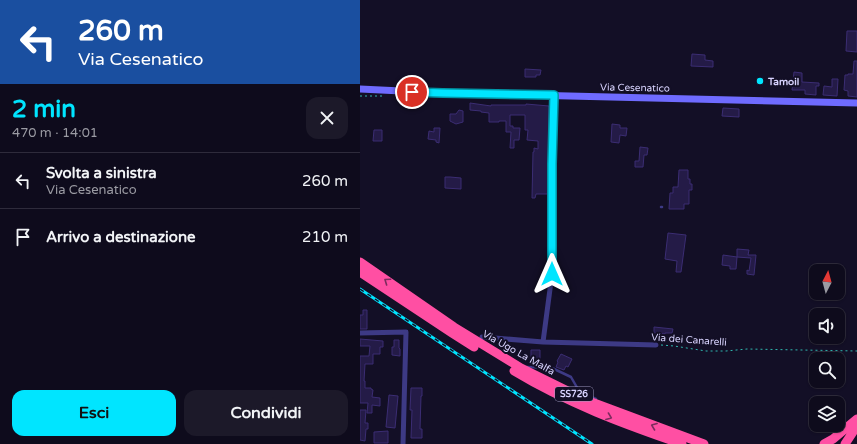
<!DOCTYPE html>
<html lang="it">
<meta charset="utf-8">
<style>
body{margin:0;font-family:"Varela Round",sans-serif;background:#1c1929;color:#f1f3f6;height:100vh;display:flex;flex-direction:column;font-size:15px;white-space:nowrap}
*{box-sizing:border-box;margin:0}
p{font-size:13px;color:#9b9ba3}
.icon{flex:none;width:22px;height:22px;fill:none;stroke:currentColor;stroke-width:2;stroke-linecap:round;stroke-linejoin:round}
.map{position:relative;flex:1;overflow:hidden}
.sheet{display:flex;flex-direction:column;background:#0e0b1c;width:360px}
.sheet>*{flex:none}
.hud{background:#1a4fa0;color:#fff;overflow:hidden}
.needle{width:26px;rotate:6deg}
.controls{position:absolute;left:449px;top:264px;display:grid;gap:8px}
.controls a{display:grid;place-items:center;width:36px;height:36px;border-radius:8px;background:#0e0b1c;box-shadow:0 1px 3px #0004,0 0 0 1px #2e2b3b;font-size:20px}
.pin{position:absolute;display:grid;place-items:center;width:34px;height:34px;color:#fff;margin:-17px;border:2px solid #fff;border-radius:50%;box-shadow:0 1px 4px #0007}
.me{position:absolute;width:44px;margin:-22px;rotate:0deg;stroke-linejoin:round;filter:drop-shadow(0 0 3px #0008)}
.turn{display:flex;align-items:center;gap:14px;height:84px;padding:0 12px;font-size:18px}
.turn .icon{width:52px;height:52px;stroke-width:2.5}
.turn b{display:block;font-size:28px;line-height:34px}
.round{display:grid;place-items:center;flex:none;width:42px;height:42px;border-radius:12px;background:#1c1929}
.overview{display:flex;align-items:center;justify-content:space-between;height:68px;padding:0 12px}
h1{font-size:24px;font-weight:700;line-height:30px;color:#00e5ff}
.action{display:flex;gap:8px;margin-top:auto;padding:8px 12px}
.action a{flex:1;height:46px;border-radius:12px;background:#00e5ff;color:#111;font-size:16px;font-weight:700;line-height:46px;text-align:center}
.action a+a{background:#1c1929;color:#f1f3f6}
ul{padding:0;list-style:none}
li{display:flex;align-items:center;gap:12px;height:56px;padding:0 12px;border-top:1px solid #2e2b3b}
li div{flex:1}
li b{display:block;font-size:15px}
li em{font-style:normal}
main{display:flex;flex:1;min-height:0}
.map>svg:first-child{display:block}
.building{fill:#241b47;stroke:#3b2d73}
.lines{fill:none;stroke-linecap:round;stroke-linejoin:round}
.path{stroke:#2fb8b0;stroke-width:1;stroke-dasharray:2 3;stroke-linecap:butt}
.lane{stroke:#3d3a85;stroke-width:2.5}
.street{stroke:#3d3a85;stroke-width:5}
.secondary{stroke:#6f6bff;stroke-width:7}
.highway{stroke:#ff4fa3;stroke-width:9}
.rail-casing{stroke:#00e5ff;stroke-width:3}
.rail{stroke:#130f26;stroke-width:1.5;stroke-dasharray:4.5;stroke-linecap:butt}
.oneway{stroke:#7d2c5e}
.route-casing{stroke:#0095a6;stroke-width:10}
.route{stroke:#00e5ff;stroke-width:7}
.poi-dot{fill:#00e5ff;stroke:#130f26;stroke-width:1.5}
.labels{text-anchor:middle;stroke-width:4;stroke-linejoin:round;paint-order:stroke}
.shield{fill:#130f26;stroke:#9e99be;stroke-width:1}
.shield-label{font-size:9px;font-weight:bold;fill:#d9d4ff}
.poi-label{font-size:10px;font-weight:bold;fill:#d9d4ff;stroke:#130f26;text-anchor:start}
.street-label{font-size:10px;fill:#d9d4ff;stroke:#130f26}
</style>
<main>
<section class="sheet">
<div class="hud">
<div class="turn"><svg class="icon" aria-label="left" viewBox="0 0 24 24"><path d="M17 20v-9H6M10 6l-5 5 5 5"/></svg><div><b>260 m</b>Via Cesenatico</div></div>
</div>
<div class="overview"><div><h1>2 min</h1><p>470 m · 14:01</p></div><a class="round"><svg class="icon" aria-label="close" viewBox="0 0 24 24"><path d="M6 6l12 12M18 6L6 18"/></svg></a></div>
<ul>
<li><svg class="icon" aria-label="left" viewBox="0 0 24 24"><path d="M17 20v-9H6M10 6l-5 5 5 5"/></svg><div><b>Svolta a sinistra</b><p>Via Cesenatico</p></div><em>260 m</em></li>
<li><svg class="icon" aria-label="arrive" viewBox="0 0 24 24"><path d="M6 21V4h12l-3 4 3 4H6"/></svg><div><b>Arrivo a destinazione</b></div><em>210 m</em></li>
</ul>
<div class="action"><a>Esci</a><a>Condividi</a></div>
</section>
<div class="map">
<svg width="497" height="444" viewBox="0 0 497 444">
<rect width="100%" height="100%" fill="#130f26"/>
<path class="building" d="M487,31H497V52L486,51Z
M332,54L345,55V60L353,61V67L331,66Z
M494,61H497V97L488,96V91L484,90L485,75H488V74H493Z
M165,69L181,70L180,75H176V77H165Z
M434,72L442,73V82L459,83V86H456V95L445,94V90H432Z
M472,79H478L477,96L463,95L464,86L472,87Z
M110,103L131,106V105H166V104L189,106L188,194H176L175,198H172L173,152H174V148L178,149V141L167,140L168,130H165V115H150V126H153V128H160L159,140H154V148H150L151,132H146V121H139V122H129V113L121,112V111L110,110Z
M363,108L379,109V117L362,116Z
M99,110L103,111V122L96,124L90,121V114H96Z
M252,124L260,125V128H267L266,136L260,135L259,143L251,142Z
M74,128H80L79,143L76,142V140L68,139L69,131L74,132Z
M14,130H22V141H13Z
M280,147L288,148L287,155H284L283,167H275V161H279Z
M319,170H328V179H330V184H332V190H329V204H324V209H309L310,193H313V187H318Z
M85,177H90L101,178V189L85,188Z
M308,233L326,235L321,272H316L317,261L305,259Z
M377,249L389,250L388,255H396L394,275L387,274V270L389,271L391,258L377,257L376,269H370V266L362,265L363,255L377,257Z
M3,310H7V329H0V315H3Z
M294,327L313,329L312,333H305V334L294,333Z
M0,339L23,341V347H20V354H13V364H5L4,381H5V388H11V389L13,390L12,397L20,398V406L12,405V413H7L8,403H0V356H9L10,346H0Z
M34,340H39V348L40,349V356L32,355V347H34Z
M171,350H180V360H171Z
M201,354L212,359L208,367L206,366L204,370L196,367L198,362L197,361Z
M51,388H62V396H61L60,429H62V438H51L52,410H50Z
M29,395L38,396L35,428L26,427Z
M0,410H6L5,423H8V429H6L5,441L0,440Z
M28,431V443H14V432Z"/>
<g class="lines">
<path class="path" d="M0,96H23
M301,345L314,346L346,351H366L387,349L497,351"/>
<path class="lane" d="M301,207H302
M167,367L192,368L211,377L219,391
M218,391L236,399"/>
<path class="street" d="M0,333L46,332L43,444
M122,337L183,342L296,345
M183,342L192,274V164L194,95"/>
<path class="secondary" d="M0,89L83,93L497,103"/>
<path class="highway" d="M0,262L94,327L161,368L226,400L344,444
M0,272L92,333L114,347
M154,371C207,403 264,424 322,444
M464,444L473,439L497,419
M485,444L497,426"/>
<defs>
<path id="rail" d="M0,289L232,444"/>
</defs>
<use href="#rail" class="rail-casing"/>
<use href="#rail" class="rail"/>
</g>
<defs><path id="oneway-chevron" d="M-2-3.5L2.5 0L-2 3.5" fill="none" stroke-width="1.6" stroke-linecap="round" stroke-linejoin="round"/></defs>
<g class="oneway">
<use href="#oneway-chevron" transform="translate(27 281) rotate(-145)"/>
<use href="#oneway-chevron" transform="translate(249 417) rotate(21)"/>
<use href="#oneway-chevron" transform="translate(294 426) rotate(-159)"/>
</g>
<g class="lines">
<defs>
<path id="route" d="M52,92L83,93L194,95L192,164V274"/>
</defs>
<use href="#route" class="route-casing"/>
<use href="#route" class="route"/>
</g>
<circle class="poi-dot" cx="400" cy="81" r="4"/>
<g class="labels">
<rect class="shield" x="195" y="387" width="38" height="14" rx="3"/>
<g class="shield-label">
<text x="214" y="397">SS726</text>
</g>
<g class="poi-label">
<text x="408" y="85">Tamoil</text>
</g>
<g class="street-label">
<text transform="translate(275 87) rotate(1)" y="4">Via Cesenatico</text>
<text transform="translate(329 339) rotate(4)" y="4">Via dei Canarelli</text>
<text transform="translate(159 352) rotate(29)" y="4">Via Ugo La Malfa</text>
</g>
</g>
</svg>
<div class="controls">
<a><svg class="needle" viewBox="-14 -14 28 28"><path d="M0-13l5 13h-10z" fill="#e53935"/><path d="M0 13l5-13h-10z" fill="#9b9ba3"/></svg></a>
<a><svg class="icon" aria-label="sound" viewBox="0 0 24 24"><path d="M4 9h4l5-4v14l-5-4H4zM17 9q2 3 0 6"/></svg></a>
<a><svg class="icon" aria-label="search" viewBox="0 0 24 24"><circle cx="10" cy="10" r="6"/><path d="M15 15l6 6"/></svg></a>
<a><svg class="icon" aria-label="layers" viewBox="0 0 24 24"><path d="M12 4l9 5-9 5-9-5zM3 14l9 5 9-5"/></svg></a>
</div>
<div class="pin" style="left:52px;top:92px;background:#d93025"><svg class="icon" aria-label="arrive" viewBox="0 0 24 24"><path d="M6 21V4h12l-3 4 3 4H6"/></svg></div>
<svg class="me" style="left:192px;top:274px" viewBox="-20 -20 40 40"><path d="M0-17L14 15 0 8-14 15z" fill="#00e5ff" stroke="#fff" stroke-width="4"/></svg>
</div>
</main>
